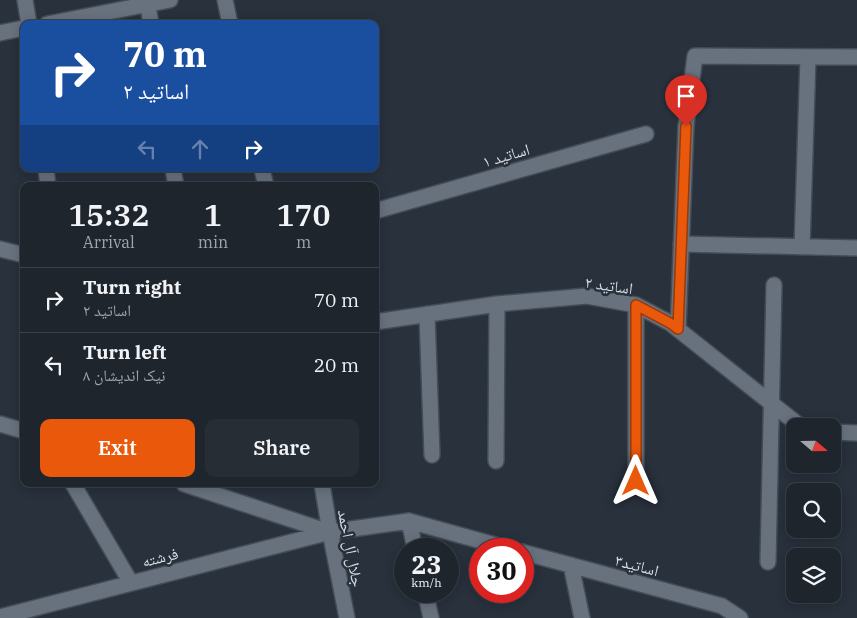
<!DOCTYPE html>
<meta charset="utf-8">
<style>
body{margin:0;font-family:"IBM Plex Serif","Noto Naskh Arabic",serif;background:#262d35;color:#f1f3f6;height:100vh;display:flex;flex-direction:column;font-size:19px;white-space:nowrap}
*{box-sizing:border-box;margin:0}
p{font-size:16px;color:#a1a5aa}
.icon{flex:none;width:28px;height:28px;fill:none;stroke:currentColor;stroke-width:2;stroke-linecap:round;stroke-linejoin:round}
.map{position:relative;flex:1;overflow:hidden}
.side{position:absolute;left:20px;top:182px;width:359px;height:305px;display:flex;flex-direction:column;background:#1e252d;border-radius:10px;box-shadow:0 2px 12px #0003,0 0 0 1px #3c4249}
.side>*{flex:none}
.banner{position:absolute;left:20px;top:20px;width:359px;height:152px;border-radius:10px;box-shadow:0 2px 12px #0003,0 0 0 1px #3c4249;background:#1a4fa0;color:#fff;overflow:hidden}
.needle{width:32px;rotate:110deg}
.tools{position:absolute;left:786px;top:418px;display:grid;gap:10px}
.tools a{display:grid;place-items:center;width:55px;height:55px;border-radius:10px;background:#1e252d;box-shadow:0 2px 12px #0003,0 0 0 1px #3c4249;font-size:25px}
.speed{position:absolute;left:394px;top:538px;display:flex;gap:10px;font-size:25px;font-weight:700;text-align:center}
.speed>*{display:grid;place-content:center;width:65px;height:65px;border-radius:50%;background:#1e252d;box-shadow:0 2px 12px #0003,0 0 0 1px #3c4249;line-height:1}
.speed small{font-size:12px;font-weight:400}
.speed .limit{border:8px solid #d22;background:#fff;color:#111}
.pin{position:absolute;display:grid;place-items:center;width:42px;height:42px;color:#fff;margin:-51px -21px;border-radius:50% 50% 50% 0;rotate:-45deg;box-shadow:0 0 5px #0007}
.pin .icon{rotate:45deg}
.me{position:absolute;width:55px;margin:-28px;rotate:0deg;stroke-linejoin:round;filter:drop-shadow(0 0 4px #0008)}
.turn{display:flex;align-items:center;gap:18px;height:105px;padding:0 20px;font-size:22px}
.turn .icon{width:65px;height:65px;stroke-width:2.5}
.turn b{display:block;font-size:35px;line-height:42px}
.lanes{display:flex;align-items:center;height:48px;padding:0 20px;background:#0003;justify-content:center;gap:25px;direction:ltr}
.lanes .off{opacity:.35}
.eta{display:flex;justify-content:space-evenly;align-items:center;height:85px;text-align:center}
.eta b{font-size:30px;font-weight:600;line-height:35px}
.cta{display:flex;gap:10px;margin-top:auto;padding:10px 20px}
.cta a{flex:1;height:58px;border-radius:10px;background:#ea580c;color:#fff;font-size:20px;font-weight:600;line-height:58px;text-align:center}
.cta a+a{background:#262d35;color:#f1f3f6}
ul{padding:0;list-style:none}
li{display:flex;align-items:center;gap:15px;height:65px;padding:0 20px;border-top:1px solid #3c4249}
li div{flex:1}
li b{display:block;font-size:19px}
li em{font-style:normal}
.map>svg:first-child{display:block}
.lines{fill:none;stroke-linecap:round;stroke-linejoin:round}
.minor-casing{stroke:#444c55;stroke-width:18}
.tertiary-casing{stroke:#444c55;stroke-width:18}
.minor{stroke:#68727f;stroke-width:15}
.tertiary{stroke:#68727f;stroke-width:15}
.route-casing{stroke:#983908;stroke-width:12}
.route{stroke:#ea580c;stroke-width:9}
.labels{text-anchor:middle;stroke-width:5;stroke-linejoin:round;paint-order:stroke}
.street-label{font-size:16px;fill:#d6dce3;stroke:#28313c}
</style>
<div class="map">
<svg width="857" height="618" viewBox="0 0 857 618">
<rect width="100%" height="100%" fill="#28313c"/>
<g class="lines">
<defs>
<path id="minor" d="M25,0L29,24
M147,0L151,24
M47,24L170,0
M0,33L24,28
M46,169L48,186
M173,169L176,186
M375,211L646,134
M681,244L857,248
M802,247L808,57
M0,249L24,255
M636,305V481
M427,314L432,455
M375,322L497,304L587,296L636,305L670,323L800,426
M678,329L686,126L695,56L857,57
M0,424L24,431
M832,432L857,433
M496,461L497,304
M73,484L131,583
M184,484L329,532
M409,521L415,549
M522,552L722,606L740,618
M768,562L774,285
M571,565L582,618
M425,591L431,618
M0,617L330,532L409,521L510,549"/>
<path id="tertiary" d="M225,0L230,24
M262,169L266,186
M322,484L330,532L347,618"/>
</defs>
<use href="#minor" class="minor-casing"/>
<use href="#tertiary" class="tertiary-casing"/>
<use href="#minor" class="minor"/>
<use href="#tertiary" class="tertiary"/>
</g>
<g class="lines">
<defs>
<path id="route" d="M636,481V305L670,323L678,329L686,126"/>
</defs>
<use href="#route" class="route-casing"/>
<use href="#route" class="route"/>
</g>
<g class="labels">
<g class="street-label">
<text transform="translate(506 155) rotate(-16)" y="6">اساتید ۱</text>
<text transform="translate(609 285) rotate(8)" y="6">اساتید ۲</text>
<text transform="translate(351 548) rotate(79)" y="6">جلال آل احمد</text>
<text transform="translate(160 557) rotate(-14)" y="6">فرشته</text>
<text transform="translate(637 565) rotate(15)" y="6">اساتید۳</text>
</g>
</g>
</svg>
<div class="tools">
<a><svg class="needle" viewBox="-14 -14 28 28"><path d="M0-13l5 13h-10z" fill="#e53935"/><path d="M0 13l5-13h-10z" fill="#a1a5aa"/></svg></a>
<a><svg class="icon" aria-label="search" viewBox="0 0 24 24"><circle cx="10" cy="10" r="6"/><path d="M15 15l6 6"/></svg></a>
<a><svg class="icon" aria-label="layers" viewBox="0 0 24 24"><path d="M12 4l9 5-9 5-9-5zM3 14l9 5 9-5"/></svg></a>
</div>
<div class="speed"><div>23<small>km/h</small></div><div class="limit">30</div></div>
<div class="pin" style="left:686px;top:126px;background:#d93025"><svg class="icon" aria-label="arrive" viewBox="0 0 24 24"><path d="M6 21V4h12l-3 4 3 4H6"/></svg></div>
<svg class="me" style="left:636px;top:481px" viewBox="-20 -20 40 40"><path d="M0-17L14 15 0 8-14 15z" fill="#ea580c" stroke="#fff" stroke-width="4"/></svg>
<div class="banner">
<div class="turn"><svg class="icon" aria-label="right" viewBox="0 0 24 24"><path d="M7 20v-9h11M14 6l5 5-5 5"/></svg><div><b>70 m</b>اساتید ۲</div></div>
<div class="lanes"><svg class="icon off" aria-label="left" viewBox="0 0 24 24"><path d="M17 20v-9H6M10 6l-5 5 5 5"/></svg><svg class="icon off" aria-label="ahead" viewBox="0 0 24 24"><path d="M12 20V5M6 11l6-6 6 6"/></svg><svg class="icon" aria-label="right" viewBox="0 0 24 24"><path d="M7 20v-9h11M14 6l5 5-5 5"/></svg></div>
</div>
<section class="side">
<div class="eta">
<div><b>15:32</b><p>Arrival</p></div>
<div><b>1</b><p>min</p></div>
<div><b>170</b><p>m</p></div>
</div>
<ul>
<li><svg class="icon" aria-label="right" viewBox="0 0 24 24"><path d="M7 20v-9h11M14 6l5 5-5 5"/></svg><div><b>Turn right</b><p>اساتید ۲</p></div><em>70 m</em></li>
<li><svg class="icon" aria-label="left" viewBox="0 0 24 24"><path d="M17 20v-9H6M10 6l-5 5 5 5"/></svg><div><b>Turn left</b><p>نیک اندیشان ۸</p></div><em>20 m</em></li>
</ul>
<div class="cta"><a>Exit</a><a>Share</a></div>
</section>
</div>
